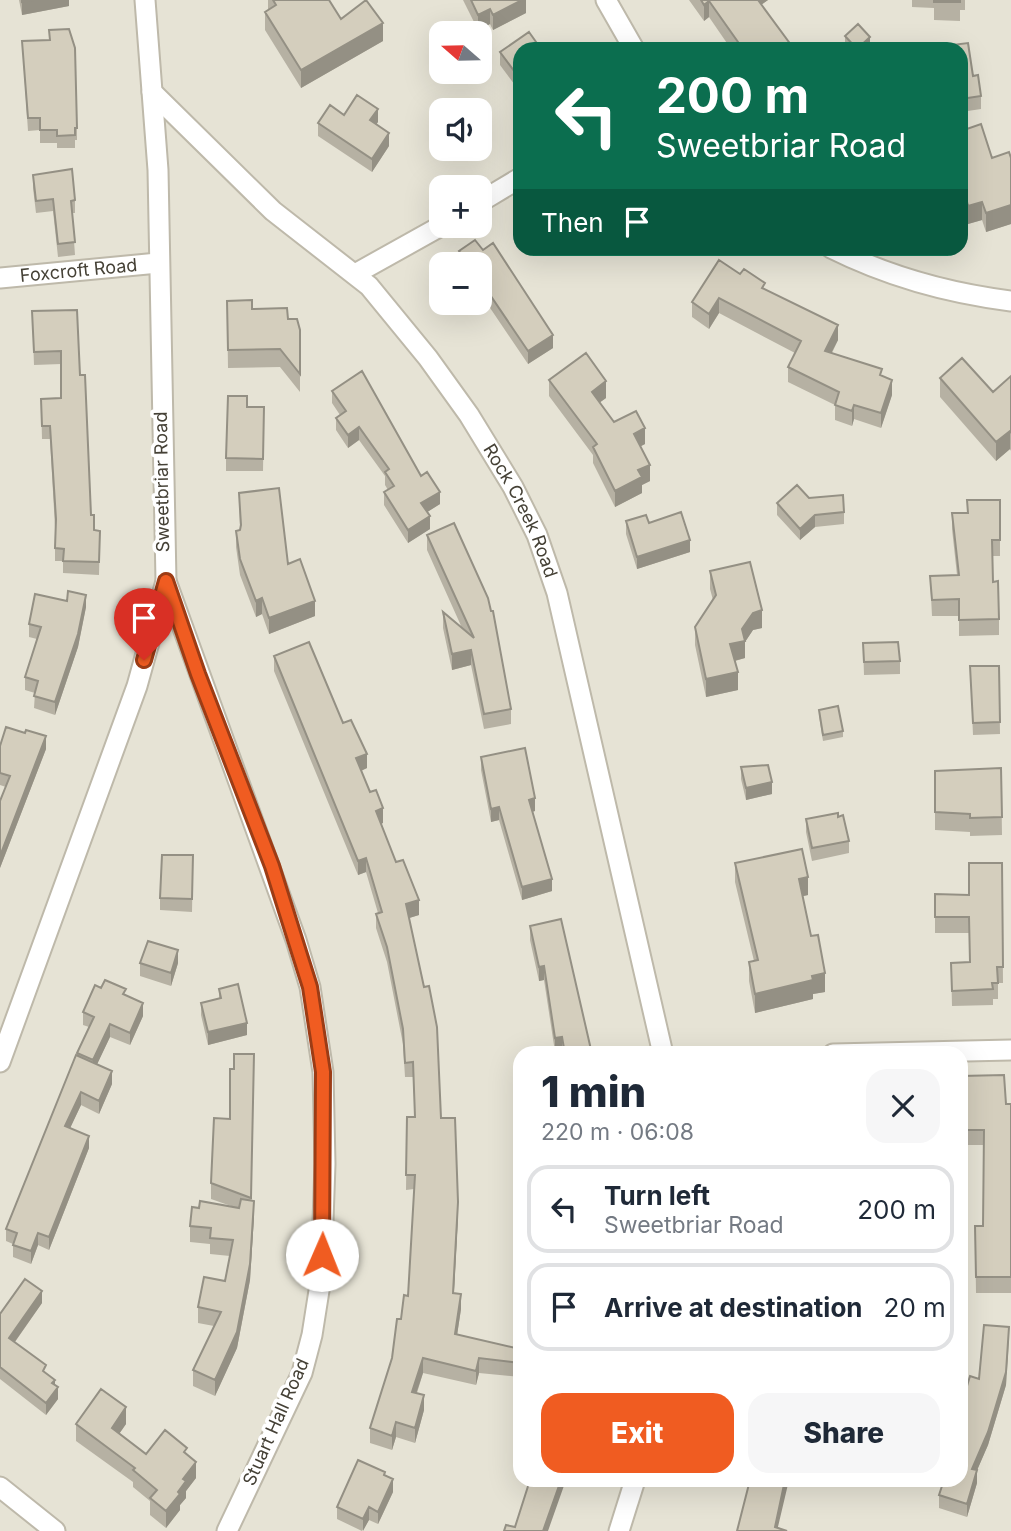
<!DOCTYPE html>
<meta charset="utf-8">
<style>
body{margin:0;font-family:Inter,sans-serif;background:#f6f6f7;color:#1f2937;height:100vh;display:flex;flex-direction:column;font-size:26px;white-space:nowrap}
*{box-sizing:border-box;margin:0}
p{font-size:23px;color:#747a83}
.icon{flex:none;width:38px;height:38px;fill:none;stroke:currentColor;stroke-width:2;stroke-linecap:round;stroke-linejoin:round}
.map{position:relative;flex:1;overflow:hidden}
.details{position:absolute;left:513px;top:1046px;width:455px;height:441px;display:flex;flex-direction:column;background:#fff;border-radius:21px;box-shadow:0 7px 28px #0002}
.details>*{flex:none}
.banner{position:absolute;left:513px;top:42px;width:455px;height:214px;border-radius:21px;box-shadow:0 7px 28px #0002;background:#0b6e4f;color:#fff;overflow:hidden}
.needle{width:46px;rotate:290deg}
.fabs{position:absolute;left:429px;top:21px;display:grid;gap:14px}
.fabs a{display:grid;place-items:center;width:63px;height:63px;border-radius:14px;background:#fff;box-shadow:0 7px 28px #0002;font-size:35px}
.pin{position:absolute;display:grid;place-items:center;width:60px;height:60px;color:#fff;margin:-72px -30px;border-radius:50% 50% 50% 0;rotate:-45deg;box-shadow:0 0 7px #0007}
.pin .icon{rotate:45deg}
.me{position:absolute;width:77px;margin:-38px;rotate:1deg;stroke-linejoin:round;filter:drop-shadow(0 0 5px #0008)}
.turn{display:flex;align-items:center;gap:24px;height:147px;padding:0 28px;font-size:32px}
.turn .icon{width:91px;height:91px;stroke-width:2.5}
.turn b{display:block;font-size:49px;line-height:60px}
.then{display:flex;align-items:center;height:66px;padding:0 28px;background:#0003;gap:14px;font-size:26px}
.round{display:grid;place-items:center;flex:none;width:74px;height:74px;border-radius:21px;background:#f6f6f7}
.overview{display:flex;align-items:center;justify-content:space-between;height:119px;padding:0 28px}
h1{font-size:42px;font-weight:800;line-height:52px}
.cta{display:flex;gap:14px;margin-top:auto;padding:14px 28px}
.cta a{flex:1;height:80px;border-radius:21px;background:#f05c21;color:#fff;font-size:28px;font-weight:800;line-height:80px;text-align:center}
.cta a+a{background:#f6f6f7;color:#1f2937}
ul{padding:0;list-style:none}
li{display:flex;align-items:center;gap:21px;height:88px;margin:0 14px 10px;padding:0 14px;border:4px solid #e0e1e3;border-radius:21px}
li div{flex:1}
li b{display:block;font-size:26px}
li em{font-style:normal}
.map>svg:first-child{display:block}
.residential{fill:#e6e3d5;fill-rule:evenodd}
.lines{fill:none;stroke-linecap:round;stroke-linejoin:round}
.street-casing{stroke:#beb9aa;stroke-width:23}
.street{stroke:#fff;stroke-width:19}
.wall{fill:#b6b1a3}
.shaded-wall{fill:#949084}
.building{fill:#d4cebd;stroke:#949084;stroke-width:2}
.route-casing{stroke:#9c3c15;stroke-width:18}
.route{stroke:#f05c21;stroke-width:12}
.labels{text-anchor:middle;stroke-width:7;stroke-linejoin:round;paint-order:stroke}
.street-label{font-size:18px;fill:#454136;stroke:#fff}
</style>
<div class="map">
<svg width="1011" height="1531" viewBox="0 0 1011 1531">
<rect width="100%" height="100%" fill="#f2f1e7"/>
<path class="residential" d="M0,0H1011V1531H0ZM441,33H480V72H441ZM520,49H961V248H520ZM441,110H480V149H441ZM441,187H480V226H441ZM441,264H480V303H441ZM520,1054H961V1480H520Z"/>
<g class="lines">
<defs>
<g id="street">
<path d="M606,0L634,49"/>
<path id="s1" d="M152,92L273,211L369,286L428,358L469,415L513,487L537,535L557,593L663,1054"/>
<path d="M480,202L520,178"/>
<path d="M831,248C889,277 947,293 1011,301"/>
<path d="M355,274L441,226"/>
<path id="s2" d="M0,278L158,263"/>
<path d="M166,581L296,940L310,987L323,1072L325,1164L321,1278L312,1335L302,1373L227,1531"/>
<path d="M833,1054L1011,1050"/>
<path d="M0,1062L137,686L166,581L158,170L145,0"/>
<path d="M0,1487L55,1531"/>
<path d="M619,1531L635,1480"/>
</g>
</defs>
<use href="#street" class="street-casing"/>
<use href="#street" class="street"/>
</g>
<path class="wall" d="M19,0H69V6L22,15Z
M268,0H329L341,19L383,41L301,88L265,30V12L268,10Z
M463,0H526V13L493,30L490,24L478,30Z
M689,0H768L761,5L794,49H731L709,17L704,21Z
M912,0H965V10H960V21L934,20V8L912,7Z
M49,30L77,128V140H75V148H57V143H40V130L28,131L22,41L49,40Z
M845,36L870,44L865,49H851L845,42Z
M520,49V92L500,65V52Z
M961,49L981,96V109L961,112Z
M344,115L378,122L376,124L389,146L372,172L318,136V123Z
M961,131L992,158H1011V224L986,232L982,220L968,224L966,216Z
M33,175L75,200V213H72L75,255L58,257L53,211L36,213L33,188Z
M475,240L483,250L493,243L553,335V348L528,364L480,293V264H459V251Z
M740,274L765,289L838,340L832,353L882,376L892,395L881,428L854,419L852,426L835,420V405L788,382V367L795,353L719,313L709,329L692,317V302Z
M227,301L252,309L300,330V392L280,367L228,368Z
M32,311L80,375L91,515L94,530L100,531L99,575L63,573V561H55V527L50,439H42L41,399L61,398V364L34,365Z
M1011,376V451L1010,449L996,461L940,397V378L993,392Z
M549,380L606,398L599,403L614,422L645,444L640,446L650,481L642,485V493L615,507L593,463V455L549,396Z
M332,391L421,476L440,504L427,512L430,529L408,543L384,505V492L388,490L385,485V476L359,440L348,448L336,430V418L340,415L332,403Z
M247,407H264L263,471H226V458Z
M239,493L288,564L315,616L269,634L262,614L256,617L240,575L236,547V531L240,530Z
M809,498L844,512V524L815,527L800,540L777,515V503Z
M1000,500V556H992L993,582L999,619V635L959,636V616H932L930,576L957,575L952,529V513H967Z
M626,521L649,523L690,552L637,569L626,534Z
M427,535L511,709V724L484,729L471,665L452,670L443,628V612L462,628L427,550Z
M710,571L762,628L753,630L745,642V658L735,661L738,690L706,697L695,645V627L713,600L710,589Z
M67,601L86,607L78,647L55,715L34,708L35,693L25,690V677L37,639L29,637V624Z
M863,643L900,661V674L864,675Z
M274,656L367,768L361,771L383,823L381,824L396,862L419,915L409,918L441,1118L458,1216L454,1293L461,1309L457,1335L520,1349V1377L479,1373L476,1385L423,1373L417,1393L424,1410L415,1443L396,1437L392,1450L370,1443V1428L392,1358L401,1319L408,1296L414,1189L406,1190L407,1117H415L413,1077H405L403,1044L387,962L376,928V914L378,913L366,872L358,875L274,671Z
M970,666H999L1000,734L973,735Z
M819,710L843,731V737L823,741L819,716Z
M0,746L46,749L0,868V801L6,787L0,785Z
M481,757L535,811L533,812L552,891L522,900L499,820L491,822L481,770Z
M741,767L772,794L746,800L741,779Z
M1001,768L1002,835L970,836V832L935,830V771Z
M838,817L849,841V853L812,861L806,832V819Z
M193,855L192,912L160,910V898Z
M735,863L808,895L803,896L811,936L825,992L813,994V999L755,1013L749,981V962L754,961L735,882Z
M1002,863L1003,983H998V999H993V1005L952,1006L951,963L970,962L969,933H935V894L969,895Z
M530,926L592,1054H562V1051L555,1052L544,980L539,981L530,940Z
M140,963H178L171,986L140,976Z
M219,989L247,1035L208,1045L201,1015V1003L219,998Z
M126,995L143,1016L130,1045L110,1037L97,1064L112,1084L99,1114L81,1105L70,1128L89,1148L49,1250L38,1245L31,1264L13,1257V1244L6,1241V1229L77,1055V1053L89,1027L83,1025V1012Z
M234,1054L251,1200L254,1216L250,1280L237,1348L215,1396L193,1386V1370L214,1326L198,1323V1307L225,1281L230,1256L210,1254V1244L190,1242V1226L199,1208L234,1207L211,1199V1183L230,1119L234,1069Z
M961,1076L1006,1104H1011V1293H976L975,1226H983L984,1145H961Z
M42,1303L15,1342L46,1373L55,1385L58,1399L46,1415L0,1379V1314Z
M1009,1340L1006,1385L988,1445L977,1470V1483L967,1517L939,1508V1495L961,1480V1406L979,1379Z
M76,1424H126L119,1434L146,1454L187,1455L196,1478L186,1491V1498L180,1505V1510L166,1528L150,1515V1501L133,1487V1482L76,1441Z
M385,1476L393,1492L378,1524L369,1520L362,1531L337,1519V1507Z"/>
<path class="shaded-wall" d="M34,0H69V6L22,15V2Z
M522,0H526V13L493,30V15Z
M754,0H768L754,10Z
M709,1V17L704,21V5Z
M490,9V24L478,30V15Z
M383,23V41L301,88V70Z
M870,37V44L865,49H858Z
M378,109V122L370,133V120Z
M389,133V146L372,172V159Z
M966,198V216L961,218V199Z
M982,202V220L968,224V206Z
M1011,205V224L986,232V213Z
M719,298V313L709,329V314Z
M838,325V340L825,365V351Z
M553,335V348L528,364V351Z
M892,380V395L881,428V413Z
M606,381V398L592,408V392Z
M854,405V419L852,426V411Z
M359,427V440L348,448V435Z
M645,428V444L634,450V434Z
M1010,431V449L996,461V442Z
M650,465V481L642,485V493L615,507V491L638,470Z
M440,492V504L421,516V503Z
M815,515V527L800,540V529Z
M430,516V529L408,543V530Z
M690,540V552L637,569V557Z
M86,595V607L78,647L55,715V702Z
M262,598V614L256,617V601Z
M315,601V616L269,634V618Z
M762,610V628L753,630L745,642V658L730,662V644L753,613Z
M471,650V665L452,670V654Z
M738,672V690L706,697V679Z
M46,736V749L0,868V856Z
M367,754V768L356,773V758Z
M772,782V794L746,800V788Z
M535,798V811L529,812V800Z
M499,807V820L491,822V809Z
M383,808V823L376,825V811Z
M366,858V872L358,875V861Z
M808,877V895L799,897V879Z
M552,879V891L522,900V887Z
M419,900V915L406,919V904Z
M178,950V963L171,986V973Z
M544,966V980L539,981V967Z
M825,973V992L813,994V999L755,1013V994L812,976Z
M143,1003V1016L130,1045V1033Z
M247,1023V1035L208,1045V1032Z
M110,1024V1037L93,1073V1060Z
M562,1037V1051L555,1052V1038Z
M112,1071V1084L99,1114V1101Z
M81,1092V1105L65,1139V1126Z
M89,1136V1148L49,1250V1237Z
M254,1201V1216L250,1280L237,1348L215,1396V1380Z
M458,1202V1216L453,1308V1293Z
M38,1233V1245L31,1264V1251Z
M42,1291V1303L9,1350V1338Z
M461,1294V1309L455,1349V1334Z
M1009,1327L1006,1385L988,1445L972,1482V1469Z
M423,1358V1373L412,1406V1392Z
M479,1358V1373L476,1385V1371Z
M55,1380V1391L58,1387V1399L46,1415V1403L52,1383Z
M424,1395V1410L415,1443V1428Z
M126,1407V1424L112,1444V1428Z
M396,1422V1437L392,1450V1436Z
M196,1462V1478L186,1491V1498L180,1505V1510L166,1528V1511L178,1492L183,1479Z
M977,1470V1483L967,1517V1504Z
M393,1479V1492L378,1524V1512Z
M561,1480H566L548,1531H543Z
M785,1480H789L777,1531L775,1527Z
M369,1507V1520L363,1531V1519Z"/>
<path class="building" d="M22,0H34L22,2Z
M273,0H329L341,19L366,0L383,23L301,70L265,12L276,5Z
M471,0H522L493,15L490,9L478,15Z
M701,0H758L794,49H743L709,1L704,5Z
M934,0H960V2H934Z
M858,24L870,37L857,49L845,36Z
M69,29L75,48L77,128H75V135L57,136V130H40V118H28L22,41L50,40L49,30Z
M529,32L541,49H520V79L500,52Z
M968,43L973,76L978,75L981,96L961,99V49H937L936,47Z
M357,95L378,109L370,120L389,133L372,159L318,123L330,105L344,115Z
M981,124L992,158L1009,152L1011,158V205L986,213L982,202L968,206L966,198L961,199V131Z
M72,169L75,200L71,201L75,242L58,244L53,199L36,201L33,175Z
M475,240L483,250L493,243L553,335L528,351L480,280V264H468L459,251Z
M719,260L740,274L744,269L765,283L762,288L838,325L825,351L882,369L880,375L892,380L881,413L854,405L852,411L835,405L839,392L788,367L801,341L719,298L709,314L692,302Z
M252,300V309L287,308L288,319H297L300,330V374L280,349L228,350L227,301Z
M77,310L80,375H85L91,515H94V530L100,531L99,562L63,561L64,549L55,548L56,519L50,426H42L41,399L61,398V351L34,352L32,311Z
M586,353L606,381L592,392L614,422L636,411L645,428L634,434L650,465L638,470L642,477L615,491L593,447L597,444L549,380Z
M962,358L993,392L1011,376V433L1010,431L996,442L940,378Z
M362,371L421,476L427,472L440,492L421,503L430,516L408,530L384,492L394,486L385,472L389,469L359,427L348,435L336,418L346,411L332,391Z
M228,396H247V407H264L263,459L226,458Z
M797,485L809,498L843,495L844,512L815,515L800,529L777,503Z
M279,488L288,564L300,559L315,601L269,618L262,598L256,601L240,559L236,531L240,530L241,525L239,493Z
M967,500H1000V540H992L993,582L998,581L999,619L959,620V599L932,600L930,576L959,575L952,513H968Z
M681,512L690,540L637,557L626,521L646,515L649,523Z
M454,523L488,598L491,611H493L511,709L484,714L471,650L452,654L443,612L474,638L427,535Z
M750,562L762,610L753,613L742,629L745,641L730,644L738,672L706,679L695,627L716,595L710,571Z
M68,591L86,595L78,634L55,702L34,696L38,681L25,677L41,627L29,624L35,594L67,601Z
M309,642L343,723L351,720L367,754L356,758L370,792L376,790L383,808L376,811L396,862L403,860L419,900L406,904L424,987L429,986L437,1027L441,1118H455L458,1202L453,1293L461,1294L455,1334L520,1349V1363L479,1358L476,1371L423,1358L412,1392L424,1395L415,1428L396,1422L392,1436L370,1428L392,1358L397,1319H401L404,1295L408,1296L415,1175H406L407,1117H415L413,1062L405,1063L403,1029L387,947L376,914L382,912L366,858L358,861L274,656Z
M898,642L900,661L864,662L863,643Z
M970,666H999L1000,722L973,723Z
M838,706L843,731L823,735L819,710Z
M6,727L25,733L26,730L46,736L0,856V801L10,776L0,773V746Z
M525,748L535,798L529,800L552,879L522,887L499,807L491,809L481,757Z
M768,765L772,782L746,788L741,767Z
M1001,768L1002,817L970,818V814L935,812V771Z
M838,813V817L843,815L849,841L812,848L806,819Z
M802,849L808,877L799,879L811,936L818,935L825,973L812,976L813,980L755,994L749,962L758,960L735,863Z
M162,855H193L192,899L160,898Z
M969,863H1002L1003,967H997L998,983H992L993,989L952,991L951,963L970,962L969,917H935V894L969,895Z
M561,919L592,1054H565L562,1037L555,1038L544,966L539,967L530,926Z
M148,941L178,950L171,973L140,963Z
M105,980L126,989L123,994L143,1003L130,1033L110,1024L93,1060L77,1053L94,1017L83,1012L95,985L101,988Z
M238,984L247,1023L208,1032L201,1003L221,998L219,989Z
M234,1054H254L251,1198L211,1183L214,1118L230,1119V1069H234Z
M76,1055L112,1071L99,1101L81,1092L65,1126L89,1136L49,1237L38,1233L31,1251L13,1245L17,1233L6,1229Z
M1004,1075L1006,1104H1011V1277H976L975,1226H983L984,1130H961V1076Z
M241,1199L254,1201L250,1264L237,1332L215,1380L193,1370L221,1312L198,1307L204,1277L225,1281L233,1240L210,1238L211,1228L190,1226L192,1207L199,1208L200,1201L239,1208Z
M25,1279L42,1291L9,1338L46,1365L43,1371L55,1380L52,1383L58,1387L46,1403L0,1367V1314Z
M984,1325L1009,1327L1006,1372L988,1432L972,1469L977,1470L967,1504L939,1495L944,1480H961V1430L962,1425H961V1406L970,1376L979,1379Z
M101,1389L126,1407L112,1428L146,1454L165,1430L187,1448L184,1452L196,1462L183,1479L186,1481L178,1492L180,1494L166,1511L150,1498L157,1490L133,1470L135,1468L76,1424Z
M358,1460L385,1472L384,1475L393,1479L378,1512L369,1507L363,1519L337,1507Z
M530,1480H561L543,1531H504L506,1525L515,1527Z
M750,1480H785L775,1527L787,1531H737Z"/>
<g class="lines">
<defs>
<path id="route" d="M144,660L166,581L198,674L272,866L310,987L323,1072L322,1255"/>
</defs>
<use href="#route" class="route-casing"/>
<use href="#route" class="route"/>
</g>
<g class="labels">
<g class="street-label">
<text dy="6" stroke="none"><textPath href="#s2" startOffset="79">Foxcroft Road</textPath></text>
<text transform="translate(162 482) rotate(-91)" y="6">Sweetbriar Road</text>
<text dy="6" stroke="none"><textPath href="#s1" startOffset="564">Rock Creek Road</textPath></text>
<text transform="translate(276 1422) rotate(-66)" y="6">Stuart Hall Road</text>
</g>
</g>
</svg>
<div class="fabs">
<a><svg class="needle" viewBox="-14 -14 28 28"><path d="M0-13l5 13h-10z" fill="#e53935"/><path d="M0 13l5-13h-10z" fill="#747a83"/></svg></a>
<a><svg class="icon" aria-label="sound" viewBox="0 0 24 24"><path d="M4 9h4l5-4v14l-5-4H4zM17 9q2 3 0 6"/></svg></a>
<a>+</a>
<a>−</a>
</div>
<div class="pin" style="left:144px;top:660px;background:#d93025"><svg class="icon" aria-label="arrive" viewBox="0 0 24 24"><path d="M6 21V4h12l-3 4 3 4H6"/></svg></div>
<svg class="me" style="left:322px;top:1255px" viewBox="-20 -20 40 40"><circle r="19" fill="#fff"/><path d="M0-13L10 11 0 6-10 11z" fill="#f05c21"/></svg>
<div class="banner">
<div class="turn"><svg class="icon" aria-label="left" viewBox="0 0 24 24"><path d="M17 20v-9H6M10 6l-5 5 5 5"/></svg><div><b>200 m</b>Sweetbriar Road</div></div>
<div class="then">Then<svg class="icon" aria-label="arrive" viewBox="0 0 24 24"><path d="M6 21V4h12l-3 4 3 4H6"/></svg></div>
</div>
<section class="details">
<div class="overview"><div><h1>1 min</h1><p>220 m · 06:08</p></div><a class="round"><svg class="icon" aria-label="close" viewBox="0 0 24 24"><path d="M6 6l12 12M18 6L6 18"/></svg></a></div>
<ul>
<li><svg class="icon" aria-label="left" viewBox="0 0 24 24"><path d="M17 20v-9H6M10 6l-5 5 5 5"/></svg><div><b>Turn left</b><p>Sweetbriar Road</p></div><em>200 m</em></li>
<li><svg class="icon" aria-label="arrive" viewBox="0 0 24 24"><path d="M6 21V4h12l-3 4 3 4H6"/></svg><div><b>Arrive at destination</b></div><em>20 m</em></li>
</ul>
<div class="cta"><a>Exit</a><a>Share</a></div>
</section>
</div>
